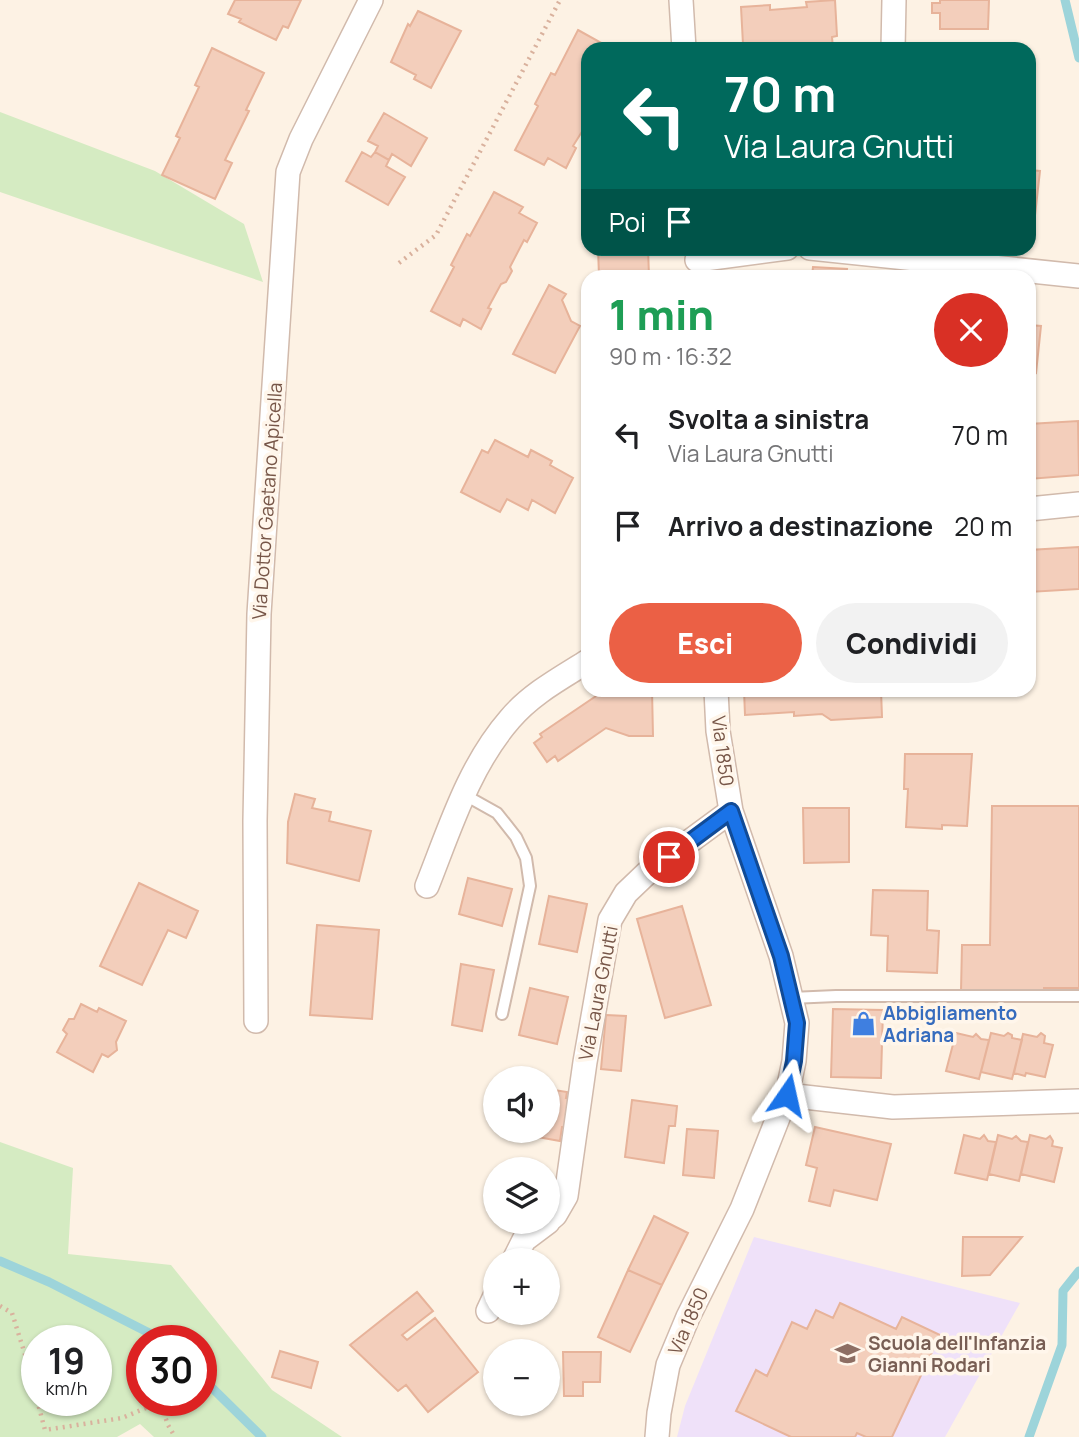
<!DOCTYPE html>
<html lang="it">
<meta charset="utf-8">
<style>
body{margin:0;font-family:Manrope,sans-serif;background:#f2f2f2;color:#202124;height:100vh;display:flex;flex-direction:column;font-size:26px;white-space:nowrap}
*{box-sizing:border-box;margin:0}
p{font-size:23px;color:#757577}
.icon{flex:none;width:38px;height:38px;fill:none;stroke:currentColor;stroke-width:2;stroke-linecap:round;stroke-linejoin:round}
.map{position:relative;flex:1;overflow:hidden}
.panel{position:absolute;left:581px;top:270px;width:455px;height:427px;display:flex;flex-direction:column;background:#fff;border-radius:21px;box-shadow:0 2px 5px #0004}
.panel>*{flex:none}
.guide{position:absolute;left:581px;top:42px;width:455px;height:214px;border-radius:21px;box-shadow:0 2px 5px #0004;background:#00695c;color:#fff;overflow:hidden}
.buttons{position:absolute;left:483px;top:1066px;display:grid;gap:14px}
.buttons a{display:grid;place-items:center;width:77px;height:77px;border-radius:50%;background:#fff;box-shadow:0 2px 5px #0004;font-size:35px}
.speed{position:absolute;left:21px;top:1325px;display:flex;gap:14px;font-size:35px;font-weight:700;text-align:center}
.speed>*{display:grid;place-content:center;width:91px;height:91px;border-radius:50%;background:#fff;box-shadow:0 2px 5px #0004;line-height:1}
.speed small{font-size:18px;font-weight:400}
.speed .limit{border:10px solid #d22;background:#fff;color:#111}
.pin{position:absolute;display:grid;place-items:center;width:60px;height:60px;color:#fff;margin:-30px;border:4px solid #fff;border-radius:50%;box-shadow:0 2px 7px #0007}
.me{position:absolute;width:77px;margin:-38px;rotate:11deg;stroke-linejoin:round;filter:drop-shadow(0 0 5px #0008)}
.turn{display:flex;align-items:center;gap:24px;height:147px;padding:0 28px;font-size:32px}
.turn .icon{width:91px;height:91px;stroke-width:2.5}
.turn b{display:block;font-size:49px;line-height:60px}
.then{display:flex;align-items:center;height:66px;padding:0 28px;background:#0003;gap:14px;font-size:26px}
.round{display:grid;place-items:center;flex:none;width:74px;height:74px;border-radius:37px;background:#f2f2f2}
.summary{display:flex;align-items:center;justify-content:space-between;height:119px;padding:0 28px}
h1{font-size:42px;font-weight:800;line-height:52px;color:#1e9e55}
.button{display:flex;gap:14px;margin-top:auto;padding:14px 28px}
.button a{flex:1;height:80px;border-radius:42px;background:#eb6045;color:#fff;font-size:28px;font-weight:800;line-height:80px;text-align:center}
.button a+a{background:#f2f2f2;color:#202124}
ul{padding:0;list-style:none}
li{display:flex;align-items:center;gap:21px;height:91px;padding:0 28px}
li div{flex:1}
li b{display:block;font-size:26px}
li em{font-style:normal}
.map>svg:first-child{display:block}
.education{fill:#efe1f9}
.green{fill:#d5ebc2;fill-rule:evenodd}
.lines{fill:none;stroke-linecap:round;stroke-linejoin:round}
.stream{stroke:#9dd4da;stroke-width:9}
.building{fill:#f3cebb;stroke:#e7b39a;stroke-width:2}
.lane-casing{stroke:#d1baac;stroke-width:14}
.street-casing{stroke:#d1baac;stroke-width:26}
.path{stroke:#d9b19d;stroke-width:4.5;stroke-dasharray:2 5;stroke-linecap:butt}
.lane{stroke:#fff;stroke-width:10}
.street{stroke:#fff;stroke-width:23}
.route-casing{stroke:#114b97;stroke-width:18}
.route{stroke:#1a73e8;stroke-width:12}
.labels{text-anchor:middle;stroke-width:7;stroke-linejoin:round;paint-order:stroke}
.street-label{font-size:19px;fill:#775648;stroke:#fff6eb}
.shop-label{font-size:19px;font-weight:bold;fill:#366cbe;stroke:#fff6eb;text-anchor:start}
.education-label{font-size:19px;font-weight:bold;fill:#785e54;stroke:#fff6eb;text-anchor:start}
</style>
<div class="map">
<svg width="1079" height="1437" viewBox="0 0 1079 1437">
<rect width="100%" height="100%" fill="#fdf2e4"/>
<path class="education" d="M754,1237L1020,1303L945,1437H677L685,1406Z"/>
<path class="green" d="M0,112L155,171L244,224L263,282L0,192Z
M0,1142L73,1168L68,1254L171,1265L272,1390L342,1437H154L140,1424L117,1437H0ZM37,1340H96V1400H37ZM142,1340H201V1400H142Z"/>
<g class="lines">
<path class="stream" d="M1065,0L1079,58
M0,1261L49,1282L163,1340
M201,1377L262,1437
M1029,1437L1062,1345L1063,1291L1079,1271"/>
</g>
<path class="building" d="M235,0H301L288,28L283,26L276,40L239,22L241,19L228,14Z
M835,0L837,36L832,37L833,49H749L748,44H743L741,7L770,5V10L807,7L806,2Z
M940,0H989L988,29H940V13H932V3H940Z
M418,11L461,31L431,88L414,79L416,75L391,62L408,24L410,26Z
M578,30L607,46L605,49H588V122L573,146L576,148L566,168L548,158L544,165L515,150L538,106L535,104L551,73L555,75Z
M212,48L264,73L246,110L249,111L225,160L232,163L215,199L162,175L180,138L176,136L199,87L195,85Z
M384,113L427,138L411,166L392,154L389,160L375,152L378,146L368,141Z
M362,152L371,157L375,152L389,160L386,166L405,177L388,205L346,181Z
M1029,170L1040,171L1033,233L1029,232Z
M494,192L523,207L519,213L537,223L527,242L524,240L510,267L512,271L506,282L501,284L488,308L491,309L481,329L463,319L460,326L431,311L454,267L451,265L467,234L470,236Z
M598,248H648L649,276H599Z
M813,267L847,269L846,276H812Z
M549,285L566,294L562,300L571,321L580,326L555,373L513,354Z
M1029,325L1041,326L1036,373L1029,372Z
M1078,421L1079,475L1029,479V424Z
M495,440L528,457L531,450L552,461L550,465L573,478L555,513L532,500L528,510L507,499L500,512L461,492L482,450L488,453Z
M1079,547V589L1029,592V550Z
M605,690H652L653,736H629L606,728L558,761L555,756L547,762L534,743L542,737L540,734Z
M744,690H881L882,717L831,720L822,714L794,716V712L745,715Z
M905,754H972L967,826L942,825V829L906,827L908,789H904Z
M295,794L315,799L312,808L331,812L329,821L371,831L359,881L287,863L288,822Z
M992,806H1079V988H1044V992L961,991L962,945H990Z
M803,808H849V862L804,863Z
M468,878L512,889L502,926L459,914Z
M139,883L198,911L186,938L168,930L142,985L100,966Z
M873,890L928,891L927,930L939,931L937,973L887,971L888,936L871,935Z
M549,896L587,904L577,952L539,944Z
M682,906L711,1005L665,1018L637,919Z
M317,925L379,930L372,1019L310,1015Z
M461,964L494,970L482,1031L452,1025Z
M530,988L568,997L557,1044L519,1035Z
M81,1004L97,1012L99,1008L126,1021L116,1042L117,1050L108,1057L102,1054L93,1072L57,1052L67,1034L63,1030L69,1019H74Z
M833,1009L883,1010L881,1078L831,1077Z
M606,1015L626,1016L621,1071L601,1069Z
M956,1033L973,1037L976,1034L981,1039L989,1040L979,1079L946,1071Z
M991,1033L1004,1036L1008,1033L1012,1035V1038L1022,1040L1012,1079L981,1072Z
M1041,1033L1045,1036L1044,1043L1053,1045L1045,1077L1026,1073L1025,1076L1014,1073L1023,1034L1037,1037Z
M548,1089L567,1092L566,1098H570L566,1127H562L560,1141L515,1133V1130H548Z
M632,1100L677,1106L675,1126H669L664,1163L625,1157Z
M815,1127L891,1144L877,1200L834,1190L830,1206L809,1201L817,1168L806,1165Z
M687,1129L718,1131L714,1178L683,1175Z
M964,1135L980,1139L984,1135L988,1141L996,1142L987,1180L955,1173Z
M998,1135L1012,1139L1016,1136L1021,1141L1028,1142L1019,1181L989,1174Z
M1030,1135L1046,1139L1050,1136L1053,1141L1052,1146L1062,1148L1054,1182L1021,1174Z
M654,1216L688,1233L662,1285L628,1270Z
M963,1237H1022L990,1275L962,1276Z
M628,1270L662,1285L630,1352L598,1337Z
M417,1292L433,1311L402,1335L407,1340L435,1318L478,1372L428,1412L406,1385L398,1391L350,1345Z
M840,1303L896,1329L902,1317L940,1335L892,1437H866L857,1433L855,1437H791L736,1411L756,1370L767,1376L792,1322L807,1329L816,1310L833,1318Z
M280,1351L318,1362L311,1388L272,1377Z
M563,1352H601L600,1382H583V1396H564Z"/>
<g class="lines">
<defs>
<path id="lane" d="M463,794L497,813L516,837L526,858L530,886L502,1014
M791,998L836,996H1079"/>
<path id="street" d="M681,0L684,49
M893,49L894,0
M810,248L1079,276
M697,260L787,248
M1029,509L1079,504
M427,886C450,828 469,766 510,719C531,694 561,678 588,661
M256,1021L255,821L259,614L288,172L301,139L371,0
M787,1095L893,1107L1079,1101
M548,1221L555,1215L566,1196L585,1062L610,920L626,893L648,872L731,811
M514,1260L524,1240L548,1222
M488,1311L495,1296
M657,1437L659,1413L668,1365L688,1317L742,1209L787,1095L794,1061L797,1023L781,956L731,811L718,731L716,690"/>
</defs>
<use href="#lane" class="lane-casing"/>
<use href="#street" class="street-casing"/>
<path class="path" d="M399,263L436,235L560,0
M0,1306L12,1313L33,1380L37,1399
M37,1400L45,1430L122,1418L160,1402L168,1425L175,1437"/>
<use href="#lane" class="lane"/>
<use href="#street" class="street"/>
</g>
<g class="lines">
<defs>
<path id="route" d="M669,857L731,811L781,956L797,1023L794,1061L787,1095"/>
</defs>
<use href="#route" class="route-casing"/>
<use href="#route" class="route"/>
</g>
<defs>
<symbol id="shop-bare" viewBox="-9 -9 18 18"><path d="M-5-2.5h2.3a2.7 3.5 0 0 1 5.4 0H5L5.5 6h-11ZM-1.5-2.5h3a1.5 2.3 0 0 0-3 0Z" fill="#3f7fe0" stroke="#fff6eb" stroke-width="2.5" paint-order="stroke"/></symbol>
<symbol id="school-bare" viewBox="-9 -9 18 18"><path d="M0-5L7-2L0 1L-7-2ZM-4 1L0 2.5L4 1V4Q0 6-4 4Z" fill="#8d6e63" stroke="#fff6eb" stroke-width="2.5" paint-order="stroke"/></symbol>
</defs>
<g fill-rule="evenodd">
<use href="#shop-bare" x="846" y="1006" width="35" height="35"/>
<use href="#school-bare" x="830" y="1336" width="35" height="35"/>
</g>
<g class="labels">
<g class="street-label">
<text transform="translate(267 501) rotate(-86)" y="7">Via Dottor Gaetano Apicella</text>
<text transform="translate(723 751) rotate(83)" y="7">Via 1850</text>
<text transform="translate(598 993) rotate(-79)" y="7">Via Laura Gnutti</text>
<text transform="translate(688 1321) rotate(-66)" y="7">Via 1850</text>
</g>
<g class="shop-label">
<text x="883" y="1020">Abbigliamento<tspan x="883" dy="22">Adriana</tspan></text>
</g>
<g class="education-label">
<text x="868" y="1350">Scuola dell'Infanzia<tspan x="868" dy="22">Gianni Rodari</tspan></text>
</g>
</g>
</svg>
<div class="buttons">
<a><svg class="icon" aria-label="sound" viewBox="0 0 24 24"><path d="M4 9h4l5-4v14l-5-4H4zM17 9q2 3 0 6"/></svg></a>
<a><svg class="icon" aria-label="layers" viewBox="0 0 24 24"><path d="M12 4l9 5-9 5-9-5zM3 14l9 5 9-5"/></svg></a>
<a>+</a>
<a>−</a>
</div>
<div class="speed"><div>19<small>km/h</small></div><div class="limit">30</div></div>
<div class="pin" style="left:669px;top:857px;background:#d93025"><svg class="icon" aria-label="arrive" viewBox="0 0 24 24"><path d="M6 21V4h12l-3 4 3 4H6"/></svg></div>
<svg class="me" style="left:787px;top:1095px" viewBox="-20 -20 40 40"><path d="M0-17L14 15 0 8-14 15z" fill="#1a73e8" stroke="#fff" stroke-width="4"/></svg>
<div class="guide">
<div class="turn"><svg class="icon" aria-label="left" viewBox="0 0 24 24"><path d="M17 20v-9H6M10 6l-5 5 5 5"/></svg><div><b>70 m</b>Via Laura Gnutti</div></div>
<div class="then">Poi<svg class="icon" aria-label="arrive" viewBox="0 0 24 24"><path d="M6 21V4h12l-3 4 3 4H6"/></svg></div>
</div>
<section class="panel">
<div class="summary"><div><h1>1 min</h1><p>90 m · 16:32</p></div><a class="round" style="background:#d93025;color:#fff"><svg class="icon" aria-label="close" viewBox="0 0 24 24"><path d="M6 6l12 12M18 6L6 18"/></svg></a></div>
<ul>
<li><svg class="icon" aria-label="left" viewBox="0 0 24 24"><path d="M17 20v-9H6M10 6l-5 5 5 5"/></svg><div><b>Svolta a sinistra</b><p>Via Laura Gnutti</p></div><em>70 m</em></li>
<li><svg class="icon" aria-label="arrive" viewBox="0 0 24 24"><path d="M6 21V4h12l-3 4 3 4H6"/></svg><div><b>Arrivo a destinazione</b></div><em>20 m</em></li>
</ul>
<div class="button"><a>Esci</a><a>Condividi</a></div>
</section>
</div>
